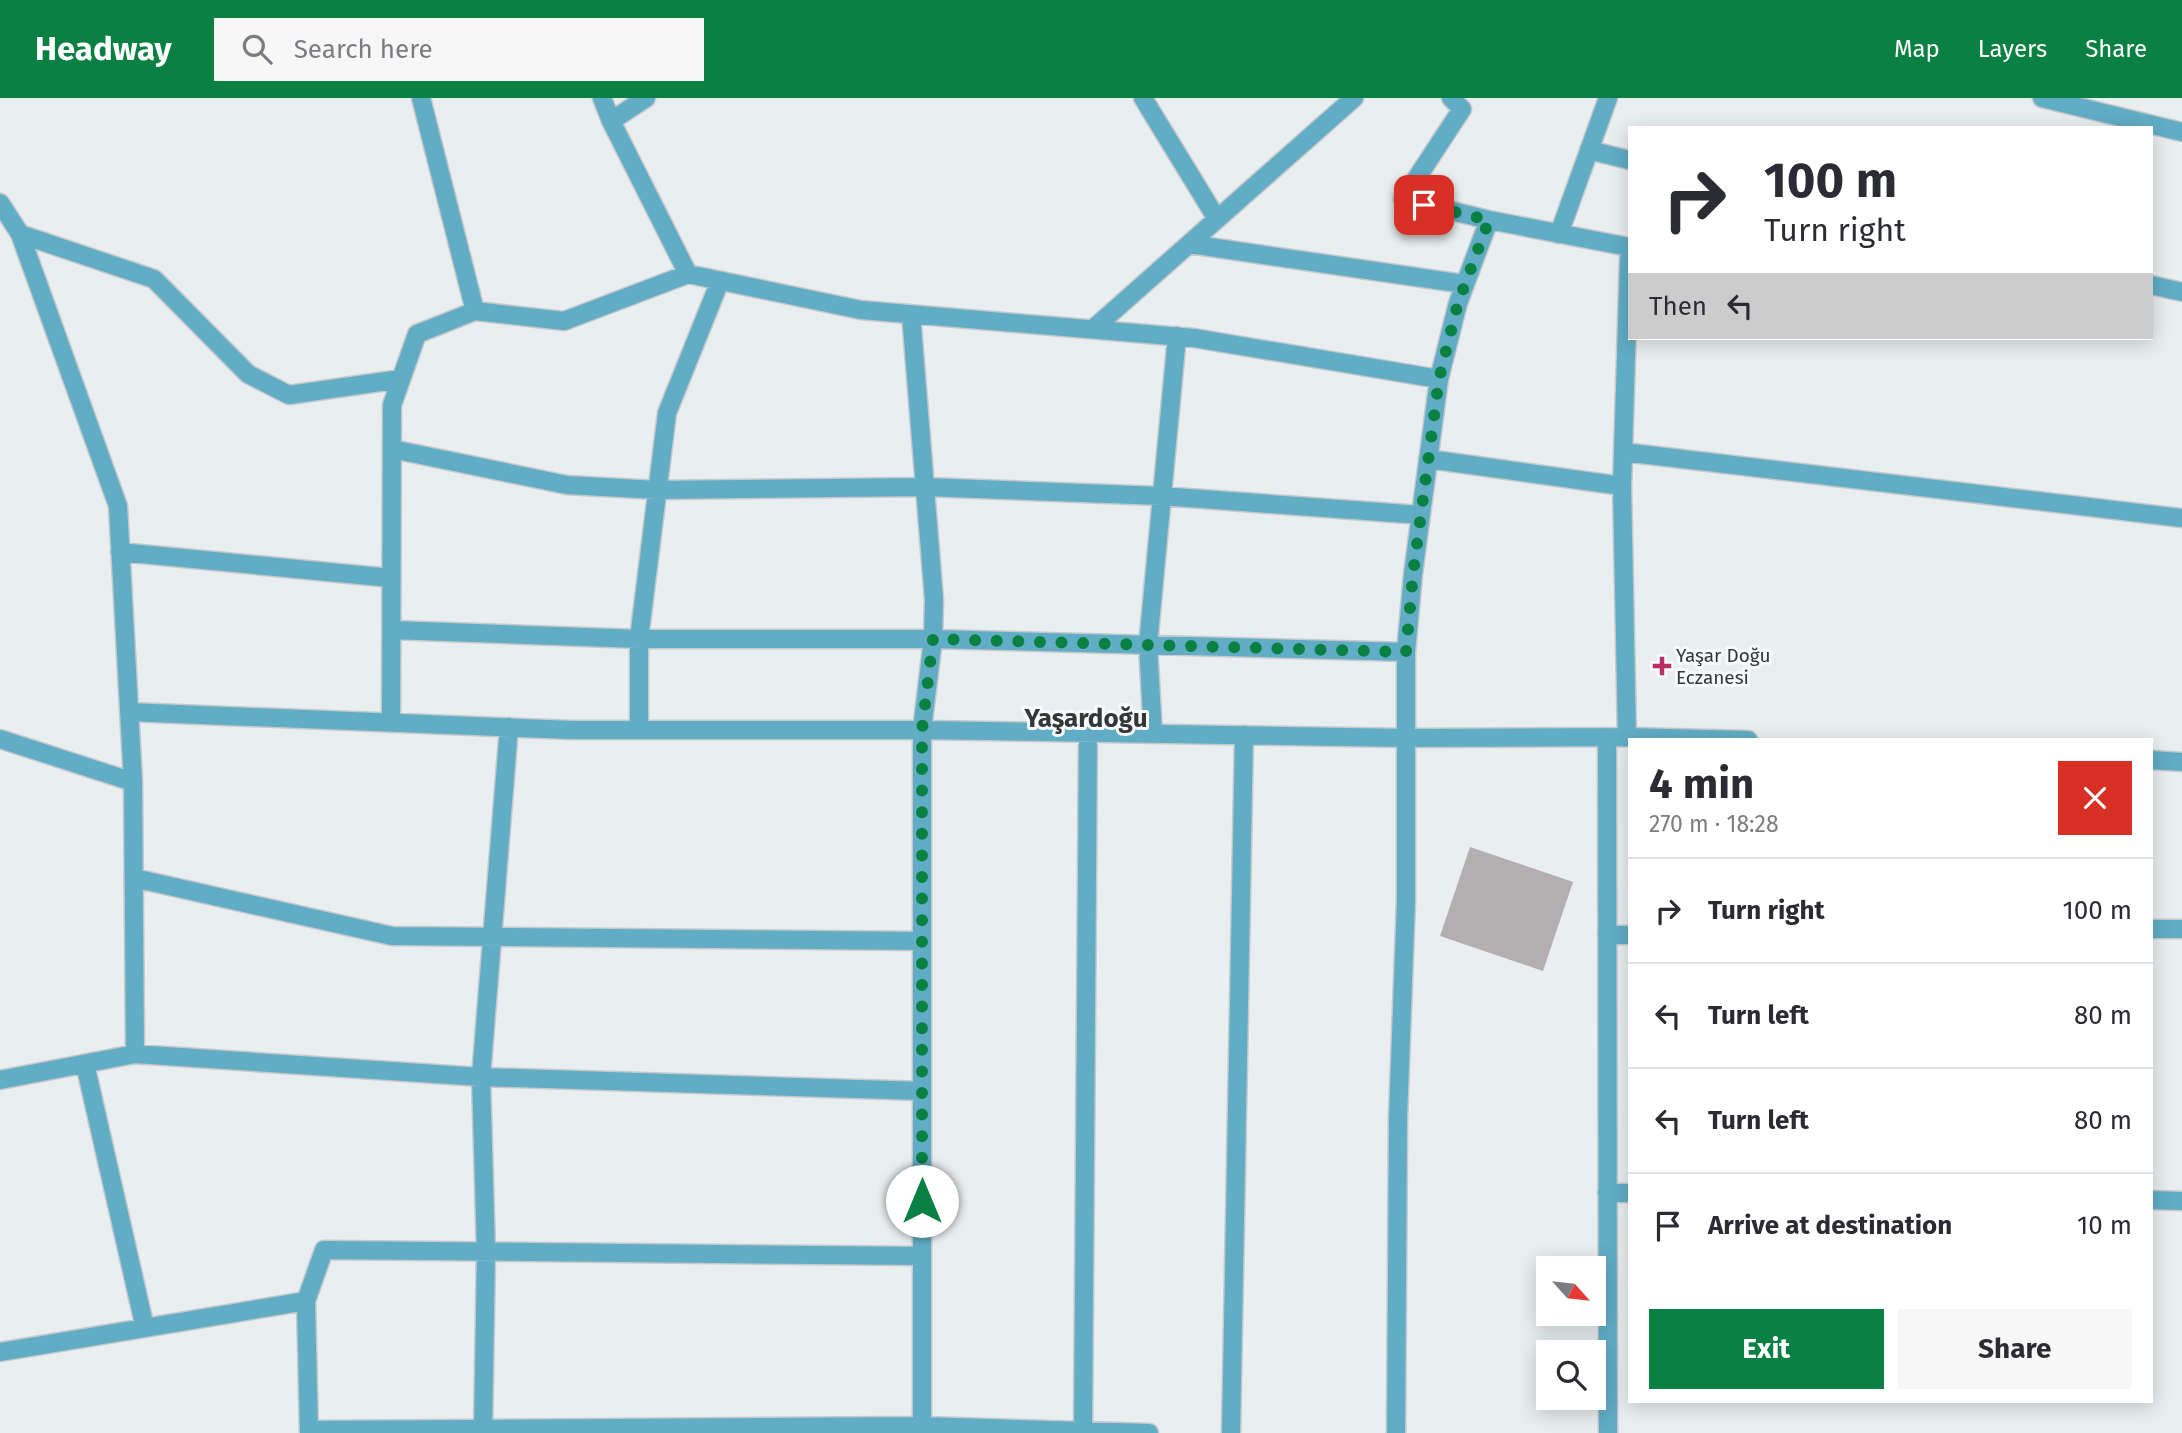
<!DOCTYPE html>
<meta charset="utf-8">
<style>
body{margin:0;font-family:"Fira Sans",sans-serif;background:#f7f7f7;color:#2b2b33;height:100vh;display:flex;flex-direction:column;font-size:26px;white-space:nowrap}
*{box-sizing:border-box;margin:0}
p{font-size:23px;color:#7c7c81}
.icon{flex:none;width:38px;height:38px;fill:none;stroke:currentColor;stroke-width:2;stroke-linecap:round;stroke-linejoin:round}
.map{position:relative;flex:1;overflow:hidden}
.panel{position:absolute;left:1628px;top:640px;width:525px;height:665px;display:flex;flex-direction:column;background:#fff;border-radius:0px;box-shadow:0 4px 18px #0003}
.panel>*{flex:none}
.guide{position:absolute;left:1628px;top:28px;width:525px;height:214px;border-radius:0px;box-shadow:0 4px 18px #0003;background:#fff;color:#2b2b33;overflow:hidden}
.needle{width:46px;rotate:117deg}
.fabs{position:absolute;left:1536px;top:1158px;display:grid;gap:14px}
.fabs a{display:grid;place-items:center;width:70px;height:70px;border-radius:0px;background:#fff;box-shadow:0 4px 18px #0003;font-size:35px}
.pin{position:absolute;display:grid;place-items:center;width:60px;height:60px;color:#fff;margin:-30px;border-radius:14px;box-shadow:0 4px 10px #0006}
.me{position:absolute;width:77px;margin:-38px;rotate:0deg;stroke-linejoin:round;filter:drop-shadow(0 0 5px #0008)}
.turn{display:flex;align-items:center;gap:24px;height:147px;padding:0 21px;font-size:32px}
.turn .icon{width:91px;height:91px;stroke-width:2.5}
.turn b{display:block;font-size:49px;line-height:60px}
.then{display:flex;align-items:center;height:66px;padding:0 21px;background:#0003;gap:14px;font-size:26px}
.round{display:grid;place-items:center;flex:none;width:74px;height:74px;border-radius:0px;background:#f7f7f7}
.overview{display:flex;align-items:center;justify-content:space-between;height:119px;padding:0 21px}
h1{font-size:42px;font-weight:700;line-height:52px}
.button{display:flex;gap:14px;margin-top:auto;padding:14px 21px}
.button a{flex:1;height:80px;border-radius:0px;background:#0b8043;color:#fff;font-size:28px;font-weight:700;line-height:80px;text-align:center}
.button a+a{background:#f7f7f7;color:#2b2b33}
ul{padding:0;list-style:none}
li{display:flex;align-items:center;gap:21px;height:105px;padding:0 21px;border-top:2px solid #e1e1e2}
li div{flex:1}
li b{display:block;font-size:26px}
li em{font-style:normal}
header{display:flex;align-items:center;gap:42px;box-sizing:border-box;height:98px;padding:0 35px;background:#0b8043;color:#fff}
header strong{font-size:33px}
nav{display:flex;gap:38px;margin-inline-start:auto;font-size:24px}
.search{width:490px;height:63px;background:#f7f7f7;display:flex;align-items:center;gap:18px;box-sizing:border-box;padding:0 24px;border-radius:0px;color:#7c7c81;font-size:26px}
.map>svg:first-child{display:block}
.building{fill:#b3aeaf}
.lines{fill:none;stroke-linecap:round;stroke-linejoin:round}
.minor-casing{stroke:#c5c9cb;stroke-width:21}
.minor{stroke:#61adc6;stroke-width:18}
.route{stroke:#0b8043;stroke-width:12;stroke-dasharray:0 21.6}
.poi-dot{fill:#b82d64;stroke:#f6fbfd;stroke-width:2.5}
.labels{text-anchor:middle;stroke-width:6;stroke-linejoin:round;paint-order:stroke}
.poi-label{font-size:19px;fill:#353737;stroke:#f6fbfd;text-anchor:start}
.district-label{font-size:26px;font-weight:bold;fill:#353737;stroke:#f6fbfd}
</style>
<header>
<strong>Headway</strong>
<div class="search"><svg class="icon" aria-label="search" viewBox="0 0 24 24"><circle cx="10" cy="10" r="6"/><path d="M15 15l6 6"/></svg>Search here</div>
<nav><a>Map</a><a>Layers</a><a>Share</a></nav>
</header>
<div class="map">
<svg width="2182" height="1335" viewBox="0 0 2182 1335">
<rect width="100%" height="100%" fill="#e9eef0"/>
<path class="building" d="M1470,749L1573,784L1543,873L1440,838Z"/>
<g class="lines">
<defs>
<path id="minor" d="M602,0L611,23
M646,0L611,23L688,176L861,212L1194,240L1439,281
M1143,0L1217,121
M1451,0L1462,11L1403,101L1489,122L1629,149
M2042,0L2182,34
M1589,52L1629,62
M0,105L20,136L118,408L133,684L135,956
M20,136L154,181L248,276L289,297L401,281
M1559,136L1608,0
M1189,146L1464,186
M2151,187L2182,194
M475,213L564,223L688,176
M911,216L934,502L933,541L922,632V1335
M1093,231L1354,0
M392,351L567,387L657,392L925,389L1161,398L1421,417
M1623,354L2182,420
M1428,361L1622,388
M120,454L391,480
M392,532L639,541H933L1406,554
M129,614L572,632H922L1406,640L1627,639L1748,642
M391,625L392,307L417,236L475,213L421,0
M639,632V541L667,315L720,183
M1153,636L1148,547L1177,238
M1607,639L1608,1335
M1627,639L1622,388L1629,161
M0,641L133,684
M2151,662L2182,664
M134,780L392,838L922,843
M2151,831H2182
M1607,837H1629
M85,966L145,1230
M0,982L135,956L481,979L922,993
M1607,1095H1629
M2151,1102L2182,1103
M306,1203L309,1335
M0,1254L306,1203L324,1152L922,1158
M309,1332L922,1328L1149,1335
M483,1335L486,1154L481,979L509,629
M1083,1335L1088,634
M1231,1335L1244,637
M1396,1335L1398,1020L1406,802V554L1413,476L1439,281L1458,205L1489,122"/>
</defs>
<use href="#minor" class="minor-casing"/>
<use href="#minor" class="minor"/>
</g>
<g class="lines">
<path class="route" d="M922,1103V632L933,541L1406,554L1413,476L1439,281L1458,205L1489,122L1424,107"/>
</g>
<path class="poi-dot" d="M1658.5 557.5h7v7h7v7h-7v7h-7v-7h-7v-7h7z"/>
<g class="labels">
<g class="poi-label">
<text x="1676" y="564">Yaşar Doğu<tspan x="1676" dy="22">Eczanesi</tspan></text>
</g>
<g class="district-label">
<text x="1086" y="629">Yaşardoğu</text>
</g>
</g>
</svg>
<div class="fabs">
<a><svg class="needle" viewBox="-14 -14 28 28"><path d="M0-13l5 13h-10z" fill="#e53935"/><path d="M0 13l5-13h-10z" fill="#7c7c81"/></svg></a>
<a><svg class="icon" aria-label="search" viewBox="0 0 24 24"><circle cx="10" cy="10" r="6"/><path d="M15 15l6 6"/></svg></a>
</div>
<div class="pin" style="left:1424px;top:107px;background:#d93025"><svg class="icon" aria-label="arrive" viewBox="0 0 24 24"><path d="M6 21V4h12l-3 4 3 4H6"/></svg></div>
<svg class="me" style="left:922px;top:1103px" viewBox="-20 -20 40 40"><circle r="19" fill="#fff"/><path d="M0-13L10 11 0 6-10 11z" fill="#0b8043"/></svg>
<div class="guide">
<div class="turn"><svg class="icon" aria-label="right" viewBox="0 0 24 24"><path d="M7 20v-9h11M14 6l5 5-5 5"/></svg><div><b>100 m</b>Turn right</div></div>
<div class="then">Then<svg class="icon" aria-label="left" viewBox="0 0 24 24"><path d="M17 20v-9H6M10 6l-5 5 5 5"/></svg></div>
</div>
<section class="panel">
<div class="overview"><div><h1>4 min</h1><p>270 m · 18:28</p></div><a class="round" style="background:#d93025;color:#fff"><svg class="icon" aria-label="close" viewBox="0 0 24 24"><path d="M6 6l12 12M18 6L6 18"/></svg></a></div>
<ul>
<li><svg class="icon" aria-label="right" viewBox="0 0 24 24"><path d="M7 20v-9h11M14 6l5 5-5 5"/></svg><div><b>Turn right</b></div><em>100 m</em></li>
<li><svg class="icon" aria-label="left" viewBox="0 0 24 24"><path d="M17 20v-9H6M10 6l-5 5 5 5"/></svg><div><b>Turn left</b></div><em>80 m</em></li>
<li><svg class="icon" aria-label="left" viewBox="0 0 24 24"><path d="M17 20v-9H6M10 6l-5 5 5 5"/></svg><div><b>Turn left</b></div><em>80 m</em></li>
<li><svg class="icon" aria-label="arrive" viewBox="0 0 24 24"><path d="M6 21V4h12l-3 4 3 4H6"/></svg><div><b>Arrive at destination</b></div><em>10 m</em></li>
</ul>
<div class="button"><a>Exit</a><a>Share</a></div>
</section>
</div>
